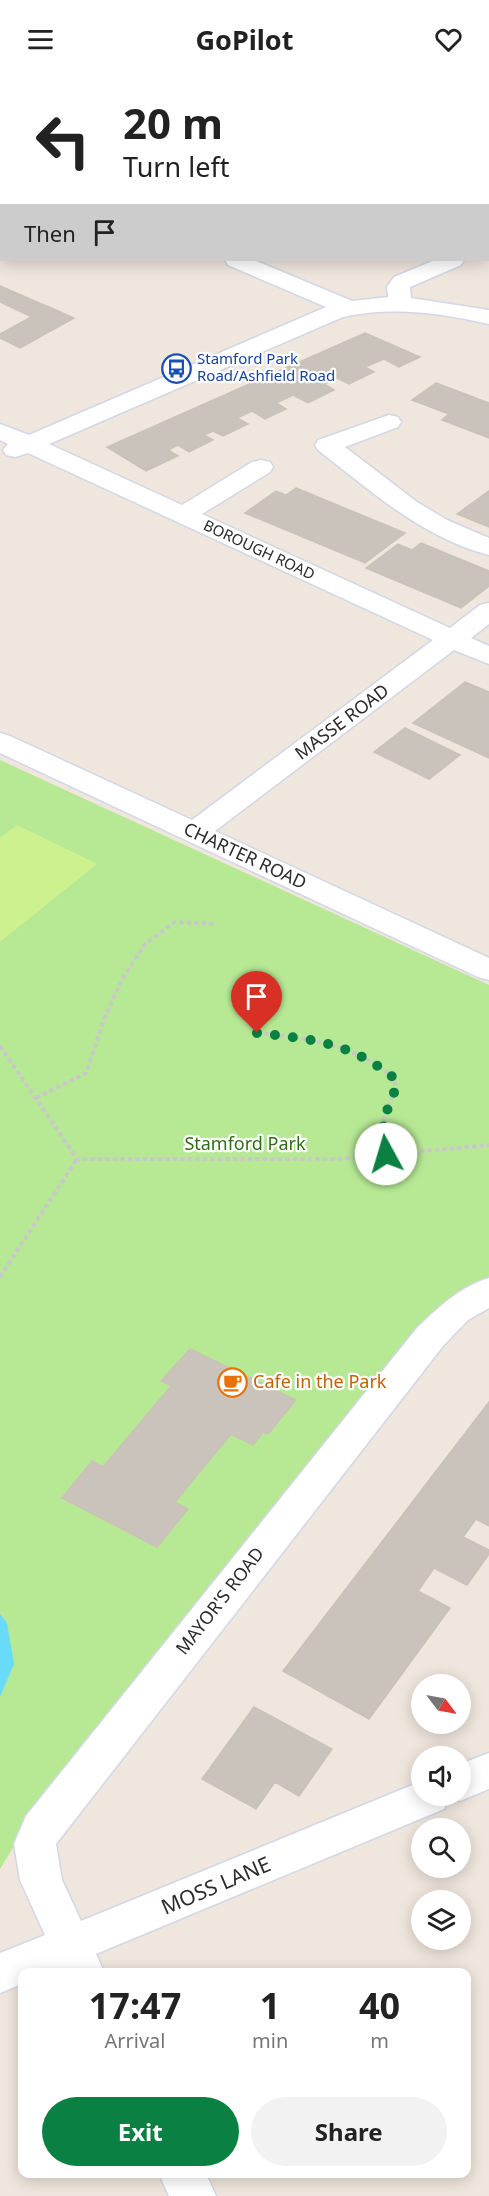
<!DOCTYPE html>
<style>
body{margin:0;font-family:"Noto Sans",sans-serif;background:#f2f2f2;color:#222;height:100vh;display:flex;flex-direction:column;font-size:22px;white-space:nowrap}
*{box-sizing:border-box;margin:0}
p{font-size:20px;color:#767676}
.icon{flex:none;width:33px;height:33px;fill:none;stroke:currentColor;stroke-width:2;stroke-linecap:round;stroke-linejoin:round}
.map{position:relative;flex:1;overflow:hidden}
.drawer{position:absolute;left:18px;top:1890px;width:453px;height:210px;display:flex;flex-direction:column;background:#fff;border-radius:12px;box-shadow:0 3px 15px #0003}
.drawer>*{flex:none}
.guide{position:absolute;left:0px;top:0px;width:489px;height:183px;box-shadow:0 3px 15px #0003;background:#fff;color:#222;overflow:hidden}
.needle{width:39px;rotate:122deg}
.buttons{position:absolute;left:411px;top:1596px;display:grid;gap:12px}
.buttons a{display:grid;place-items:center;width:60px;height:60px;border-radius:50%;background:#fff;box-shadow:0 3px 15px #0003;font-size:30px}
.pin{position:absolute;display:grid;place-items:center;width:51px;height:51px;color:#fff;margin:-62px -26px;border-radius:50% 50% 50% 0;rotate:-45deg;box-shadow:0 0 6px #0007}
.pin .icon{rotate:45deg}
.me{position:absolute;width:66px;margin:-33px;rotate:354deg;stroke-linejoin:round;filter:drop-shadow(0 0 4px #0008)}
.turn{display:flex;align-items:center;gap:21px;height:126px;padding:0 24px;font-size:27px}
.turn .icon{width:78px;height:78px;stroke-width:2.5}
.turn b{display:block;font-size:42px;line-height:51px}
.then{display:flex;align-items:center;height:57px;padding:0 24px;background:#0003;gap:12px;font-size:22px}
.eta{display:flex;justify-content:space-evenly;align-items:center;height:102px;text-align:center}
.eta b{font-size:36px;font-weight:700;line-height:42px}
.primary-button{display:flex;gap:12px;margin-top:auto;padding:12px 24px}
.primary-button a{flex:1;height:69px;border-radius:36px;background:#0b8043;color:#fff;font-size:24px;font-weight:700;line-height:69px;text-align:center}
.primary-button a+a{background:#f2f2f2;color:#222}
header{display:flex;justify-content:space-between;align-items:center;height:78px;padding:0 24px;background:#fff;font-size:27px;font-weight:700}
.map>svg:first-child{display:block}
.green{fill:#b7e995}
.pitch{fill:#cef190}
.water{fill:#68dbf9}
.building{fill:#cac3bc;stroke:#cac2b6;stroke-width:1.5}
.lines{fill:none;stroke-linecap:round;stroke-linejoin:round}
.minor-casing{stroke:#d2d7e6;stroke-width:3}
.path{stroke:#c8c8c8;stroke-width:4;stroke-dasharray:4.5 3;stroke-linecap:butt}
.minor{fill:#fff;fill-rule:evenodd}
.rail{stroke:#9fa4b8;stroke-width:3}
.route{stroke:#0b8043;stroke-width:10;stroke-dasharray:0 18}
.labels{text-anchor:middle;stroke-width:4.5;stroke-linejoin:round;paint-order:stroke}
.far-transit-label{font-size:15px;fill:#164399;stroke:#fff;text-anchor:start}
.far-street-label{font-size:15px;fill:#2c2c2c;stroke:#fff}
.street-label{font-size:18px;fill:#2c2c2c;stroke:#fff}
.park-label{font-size:18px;fill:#2d7014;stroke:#fff}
.food-label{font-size:18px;fill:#c56008;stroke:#fff;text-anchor:start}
.near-street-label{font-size:21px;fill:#2c2c2c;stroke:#fff}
</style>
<header><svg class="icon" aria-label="menu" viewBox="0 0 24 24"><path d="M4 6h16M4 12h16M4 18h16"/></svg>GoPilot<svg class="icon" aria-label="heart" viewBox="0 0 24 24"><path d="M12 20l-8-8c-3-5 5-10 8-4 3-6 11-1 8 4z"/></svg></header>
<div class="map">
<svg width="489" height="2118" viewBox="0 0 489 2118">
<rect width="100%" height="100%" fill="#efe6dd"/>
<path class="green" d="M0,682L489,907V1202L419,1254L304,1389L40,1725L0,1791Z"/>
<path class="pitch" d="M17,747L97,786L0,864V760Z"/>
<path class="water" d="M0,1536L7,1545L14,1586L0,1619Z"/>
<path class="building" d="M0,208L49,229L32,239L0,224Z
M49,229L74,240L20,270L0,260V256Z
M365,255L420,279L399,289L384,281L365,289L374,294L349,306L337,300L324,306L334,312L308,325L293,317L276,325L286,331L265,341L252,333L237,340L248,346L223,358L213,353L204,357L213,362L189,374L178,367L168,372L178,378L146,393L107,369Z
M436,305L489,325V360L442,342L449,336L412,322Z
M296,410L405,455L365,485L245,435L276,413L286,417Z
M489,413V449L457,436Z
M421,465L489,493V508L461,530L366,490L398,466L412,472Z
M465,604L489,614V680L413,645Z
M405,650L460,677L429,701L374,674Z
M190,1271L296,1322L268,1356L263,1354L253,1367L231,1356L175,1424L188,1431L157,1469L62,1420L92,1383L103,1389L171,1308L161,1303Z
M489,1324V1448L476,1441L463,1459L489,1472V1476L467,1507L434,1490L418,1513L450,1530L369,1641L283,1593Z
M254,1629L332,1671L299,1718L275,1704L256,1731L202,1701Z"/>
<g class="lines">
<defs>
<path id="minor" d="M157,0H180L181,2H158Z
M488,28H489V40H488Z
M0,76H2V88H0Z
M488,116L489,117V131L488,130Z
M489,160V174L488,175V161Z
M225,182H254L352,223L388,219L387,209L394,199L435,182H464L461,187L410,209L411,220L489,232V246C440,235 392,228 343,239L49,366L182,427L252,384L261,382L270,384L273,389L270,394L202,436L450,550L480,527L489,525V546L471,560L489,568V586L454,572L215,753L489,880V902L478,899L0,675V655L10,658L192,742L433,562L28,375L15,379L6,377L3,372L8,366L0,362V346L29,357L326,229L228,187Z
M389,337L398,339L401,344L398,349L345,369L417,424L447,442L489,460V477C423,460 371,413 318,372L315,367L318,362Z
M489,1200V1230L468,1242L443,1268L56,1766L62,1802L81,1843L422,1703V1718H460V1686L489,1675V1711L460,1723L450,1719L444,1731L96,1876L104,1894H62L60,1891L51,1894H22V1906L0,1915V1875L45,1857L20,1802L14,1766L26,1738L417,1250C439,1229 460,1209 489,1200Z
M159,2096H206L216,2118H169Z"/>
</defs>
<use href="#minor" class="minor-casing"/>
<path class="path" d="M257,955C307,960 356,966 395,1001V1012L383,1043L386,1076
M0,968L77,1081H338L489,1067
M36,1020L86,995L104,941L122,901L145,866L175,844L214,846
M0,1199L77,1081"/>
<use href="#minor" class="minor"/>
<path class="rail" d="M445,0L454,2"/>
</g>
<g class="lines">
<path class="route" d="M257,955C311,961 351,964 395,1001V1012L383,1043L386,1076"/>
</g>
<defs>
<symbol id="bus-ring" viewBox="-11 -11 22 22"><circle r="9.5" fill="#fff" stroke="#1a4fb4" stroke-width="1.5"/><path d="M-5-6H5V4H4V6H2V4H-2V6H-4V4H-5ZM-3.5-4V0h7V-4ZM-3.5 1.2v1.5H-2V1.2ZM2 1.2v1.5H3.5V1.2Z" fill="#1a4fb4"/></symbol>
<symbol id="cafe-ring" viewBox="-11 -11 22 22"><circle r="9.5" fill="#fff" stroke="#e8710a" stroke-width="1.5"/><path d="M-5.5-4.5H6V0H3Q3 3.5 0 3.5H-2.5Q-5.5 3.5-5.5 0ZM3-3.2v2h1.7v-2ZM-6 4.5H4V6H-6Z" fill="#e8710a"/></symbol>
</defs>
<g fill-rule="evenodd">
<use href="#bus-ring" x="160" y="274" width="33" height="33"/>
<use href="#cafe-ring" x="216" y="1288" width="33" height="33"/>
</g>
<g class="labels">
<g class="far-transit-label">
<text x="197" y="286">Stamford Park<tspan x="197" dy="17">Road/Ashfield Road</tspan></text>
</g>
<g class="far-street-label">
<text transform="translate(259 472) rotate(25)" y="5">BOROUGH ROAD</text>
</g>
<g class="street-label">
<text transform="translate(342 644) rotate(-37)" y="6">MASSE ROAD</text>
<text transform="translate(245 778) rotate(25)" y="6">CHARTER ROAD</text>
<text transform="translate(220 1523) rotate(-52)" y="6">MAYOR'S ROAD</text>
</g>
<g class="park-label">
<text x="245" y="1072">Stamford Park</text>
</g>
<g class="food-label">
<text x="253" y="1310">Cafe in the Park</text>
</g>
<g class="near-street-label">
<text transform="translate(216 1808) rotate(-23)" y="7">MOSS LANE</text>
</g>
</g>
</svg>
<div class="buttons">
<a><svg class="needle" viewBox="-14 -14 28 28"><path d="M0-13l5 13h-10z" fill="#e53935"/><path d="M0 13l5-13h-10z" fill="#767676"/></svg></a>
<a><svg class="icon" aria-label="sound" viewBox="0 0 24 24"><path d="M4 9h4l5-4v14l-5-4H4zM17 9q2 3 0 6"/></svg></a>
<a><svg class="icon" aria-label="search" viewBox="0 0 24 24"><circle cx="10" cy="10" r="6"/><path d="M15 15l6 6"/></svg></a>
<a><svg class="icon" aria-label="layers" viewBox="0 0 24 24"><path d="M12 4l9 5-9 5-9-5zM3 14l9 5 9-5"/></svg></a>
</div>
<div class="pin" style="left:257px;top:955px;background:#d93025"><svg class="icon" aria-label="arrive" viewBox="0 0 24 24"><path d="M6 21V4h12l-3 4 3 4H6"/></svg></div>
<svg class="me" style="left:386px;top:1076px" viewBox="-20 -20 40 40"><circle r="19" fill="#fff"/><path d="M0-13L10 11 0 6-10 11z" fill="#0b8043"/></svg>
<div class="guide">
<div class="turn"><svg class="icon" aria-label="left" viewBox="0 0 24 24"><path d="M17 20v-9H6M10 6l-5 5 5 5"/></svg><div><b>20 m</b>Turn left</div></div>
<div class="then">Then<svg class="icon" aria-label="arrive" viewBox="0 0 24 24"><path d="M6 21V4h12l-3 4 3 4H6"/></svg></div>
</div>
<section class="drawer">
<div class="eta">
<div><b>17:47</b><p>Arrival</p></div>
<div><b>1</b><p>min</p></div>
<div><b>40</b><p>m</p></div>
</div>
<div class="primary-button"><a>Exit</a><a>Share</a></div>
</section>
</div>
